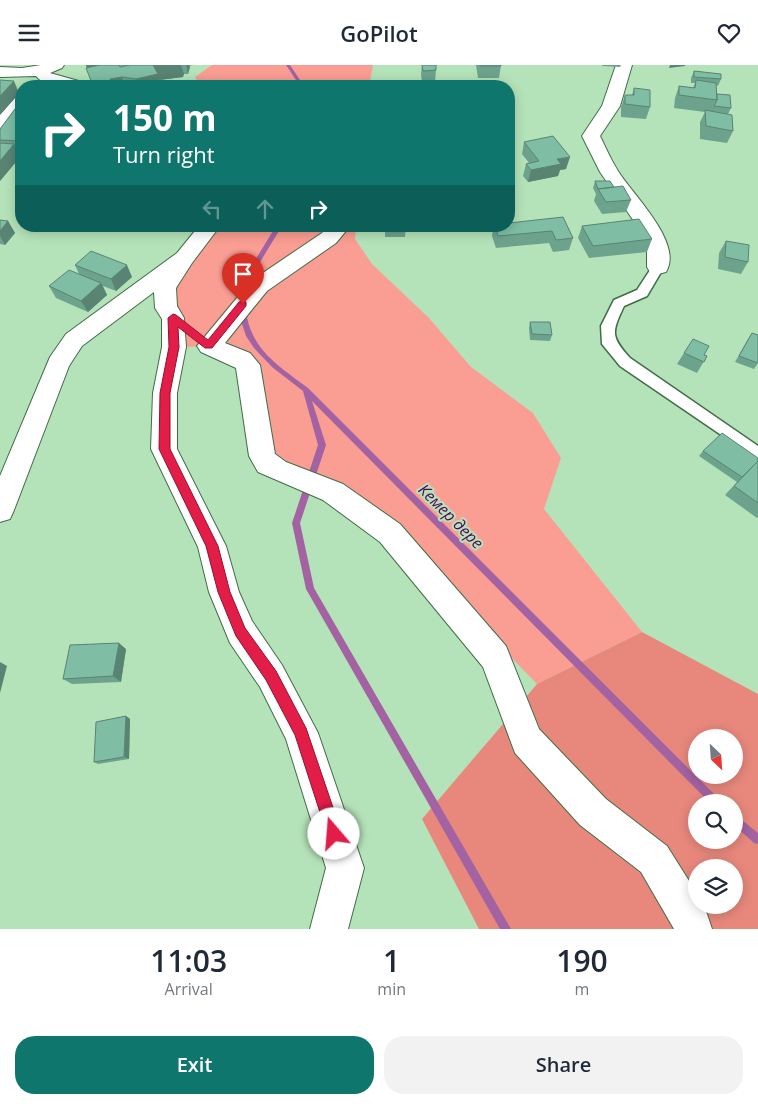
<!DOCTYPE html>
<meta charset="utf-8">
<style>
body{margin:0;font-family:"Open Sans",sans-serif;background:#f2f2f3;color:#1f2937;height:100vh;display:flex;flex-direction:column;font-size:19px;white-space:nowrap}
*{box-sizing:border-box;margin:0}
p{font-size:16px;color:#747a83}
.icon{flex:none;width:28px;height:28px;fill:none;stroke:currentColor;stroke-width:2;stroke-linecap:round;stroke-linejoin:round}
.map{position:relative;height:864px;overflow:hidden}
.details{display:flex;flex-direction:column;background:#fff;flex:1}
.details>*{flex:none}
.banner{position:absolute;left:15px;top:15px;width:500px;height:152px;border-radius:20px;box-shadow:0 2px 12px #0003;background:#0f766e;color:#fff;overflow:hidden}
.needle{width:32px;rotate:155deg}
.controls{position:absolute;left:688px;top:664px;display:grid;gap:10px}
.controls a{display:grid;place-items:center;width:55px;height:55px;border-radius:50%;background:#fff;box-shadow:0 2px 12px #0003;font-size:25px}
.pin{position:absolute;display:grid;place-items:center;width:42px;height:42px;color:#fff;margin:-51px -21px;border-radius:50% 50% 50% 0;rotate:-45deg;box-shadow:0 0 5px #0007}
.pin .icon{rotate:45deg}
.me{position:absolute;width:55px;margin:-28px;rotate:342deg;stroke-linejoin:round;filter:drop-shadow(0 0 4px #0008)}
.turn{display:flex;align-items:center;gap:18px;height:105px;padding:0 15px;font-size:22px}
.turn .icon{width:65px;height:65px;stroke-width:2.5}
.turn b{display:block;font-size:35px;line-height:42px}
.lanes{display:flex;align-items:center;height:48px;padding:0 15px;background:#0003;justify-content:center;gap:25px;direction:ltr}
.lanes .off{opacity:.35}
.eta{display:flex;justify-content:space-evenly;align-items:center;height:85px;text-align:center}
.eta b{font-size:30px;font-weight:600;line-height:35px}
.button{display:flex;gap:10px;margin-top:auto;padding:10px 15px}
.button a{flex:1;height:58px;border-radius:20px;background:#0f766e;color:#fff;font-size:20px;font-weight:600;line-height:58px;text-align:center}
.button a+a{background:#f2f2f3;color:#1f2937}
header{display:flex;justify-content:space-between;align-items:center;height:65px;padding:0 15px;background:#fff;font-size:22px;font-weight:600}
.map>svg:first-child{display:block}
.green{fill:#fa9d92}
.forest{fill:#e8887d;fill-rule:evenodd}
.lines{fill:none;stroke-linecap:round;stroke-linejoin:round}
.stream{fill:#a363a2;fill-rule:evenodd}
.service-casing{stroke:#426c48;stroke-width:3}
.minor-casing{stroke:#426c48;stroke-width:2}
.service{fill:#fff;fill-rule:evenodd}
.minor{fill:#fff;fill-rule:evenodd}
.wall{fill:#6da38d}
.shaded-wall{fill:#598473}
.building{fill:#7fbda4;stroke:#598473}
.route{fill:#e11d48;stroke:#92132f}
.labels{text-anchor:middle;stroke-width:4;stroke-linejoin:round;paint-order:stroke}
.water-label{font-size:16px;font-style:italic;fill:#58005a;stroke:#b5e3b9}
</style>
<header><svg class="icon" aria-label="menu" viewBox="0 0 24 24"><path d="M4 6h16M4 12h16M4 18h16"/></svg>GoPilot<svg class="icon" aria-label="heart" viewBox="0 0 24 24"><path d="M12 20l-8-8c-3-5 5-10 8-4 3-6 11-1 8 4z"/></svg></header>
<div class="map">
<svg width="758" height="864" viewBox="0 0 758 864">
<rect width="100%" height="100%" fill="#b5e3b9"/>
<path class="green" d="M212,0H373L369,21H200L195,12Z
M210,161H356L355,174L372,199L429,253L471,302L533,348L561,393L544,444L642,567L537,619L390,468L277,405L248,300L209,281L184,282L165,223Z"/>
<path class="forest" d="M642,567L758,629V864H479L422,754L537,619ZM696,672H734V710H696ZM696,738H734V775H696ZM696,802H734V840H696Z"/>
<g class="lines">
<path class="stream" d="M286,0H290L304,21H300Z
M276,161H282L246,220V234L243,236L241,235L240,220Z
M241,244H243L246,246C251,285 279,301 308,323L720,735L722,738H710L312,336L326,380L300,458L314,523L511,864H500L306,524L292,458L318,380L303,326L272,302L254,283L246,271L242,259L240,246Z
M734,749L737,751L758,768V779L754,778L734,760Z"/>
<defs>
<path id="service" d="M658,198L664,202L647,231L624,241C612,267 610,271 630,293L758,381V395L620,301L602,279L601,261L614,235L637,225L654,199Z"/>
<path id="minor" d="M41,0H64L62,3L50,8L82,17L84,21C71,22 45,23 36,11L0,12V2L22,3Z
M616,0H632L620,41L600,71C606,83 611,95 618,106C632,129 684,178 666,207L658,209L650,207L647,202V180L640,165L600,107L582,71L602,41Z
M21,32V47L6,65L0,66V50L15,33Z
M199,161H220L192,198L176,223L177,241L184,253L186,282L177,328V384L226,481L239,527L252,556L282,600L318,668L364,803L348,864H310L326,803L286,674L260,622L230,578L209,527L198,482L151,384L153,328L162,282V254L155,243L154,227L82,281L69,301L14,445L10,454L0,457V411L50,292L66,269L177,188Z
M328,161H350L336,178L267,226L225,278L250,288L260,300L275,389L286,397L343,419L400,459L506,581L539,664L606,734L667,781L696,827V840H704L712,864H674L641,807L580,760L515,688L483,602L380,477L323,435L258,407L249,391L236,303L201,287L197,281L251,216L322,168Z"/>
</defs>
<use href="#service" class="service-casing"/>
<use href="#minor" class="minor-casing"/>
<use href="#service" class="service"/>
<use href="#minor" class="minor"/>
</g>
<path class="wall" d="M86,0H193L189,1L190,2L188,9H184L183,12L159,15L161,21H93L86,3H87Z
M422,0H436V5L435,17L422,18L421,9Z
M476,0H501L499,13H478Z
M602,0H621L620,2L602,1Z
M694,6L721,14L718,21L716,20L717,29L731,43L728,49L733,66L727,78L700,74V57L705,47L674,43L675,33L679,21L693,23L695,18H691V13Z
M634,23L650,42L646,54L621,52V42L625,30H632Z
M21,36V88H18L20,92L0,116V64Z
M524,77L566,104L560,105L558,111L528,117L523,111L526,99L529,98L522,89Z
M595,116L614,122L631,135L626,147L602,149L594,136L596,129L593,123Z
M563,152L573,173L569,185L553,187L549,178L496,183L492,171L493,161H509Z
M0,155L8,156L15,168L5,180L0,179Z
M376,161H406L405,172H385V162H376Z
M582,161L652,174L647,187L589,193L578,173Z
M726,176L748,197L741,209L718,204L719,188Z
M75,200L132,212L116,226L103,221L107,230L88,247L56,233L49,221L79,209Z
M530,257L552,270L550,276L530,275L529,263Z
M752,268L758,298L754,304L735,297L748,274Z
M684,288L704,290L707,291L697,308L677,299Z
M703,386L758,393V452L757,453L725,430L737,417L699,391Z
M126,584L121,617L72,619L63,614Z
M126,651L130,654L129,694L98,699L94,697Z"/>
<path class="shaded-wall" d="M86,0H101L88,6Z
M149,0H181L184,9L183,12L159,15L161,21H138L136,14Z
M186,0H189L190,2L188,9Z
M670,0H685V1L669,3Z
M122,12L125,21H113L110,14Z
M14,16L19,28L0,49V31Z
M14,79L20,92L0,116V96Z
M570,92L566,104L560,105L558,111L528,117L531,105L557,94Z
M8,156L15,168L5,180L0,171V166Z
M127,200L132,212L116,226L111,214Z
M101,218L107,230L88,247L81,236Z
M119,578L126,584L121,617L113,611Z
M0,597L7,601L0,628Z
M126,651L130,654L129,694L124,692Z"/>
<path class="building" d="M100,0H119L120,2L130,0H153L158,9L136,14L122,12L110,14L112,18H92L86,3Z
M422,0H436V5L423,6Z
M480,0H501V1H480Z
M694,6L721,9V14L694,12Z
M0,15L14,16L0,31Z
M696,15L716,18L717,35L679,30V21L695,23Z
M41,18L47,20V21H33Z
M634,23L650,25V42L625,39V30H634Z
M717,29L730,30L731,43L714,41L717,35Z
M21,36V76L0,75V64Z
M705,45L732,50L733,66L706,61Z
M553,71L570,92L557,94L561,99L531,105L526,99L539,96L524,77Z
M0,78L14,79L0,96Z
M595,116H610L614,122L598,124Z
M623,121L631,135L606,137L598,124Z
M563,152L573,173L556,175L552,166L498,171L495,161H509V158Z
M639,154L652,174L593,181L582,161Z
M0,155L8,156L0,166Z
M726,176L749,180L748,197L725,192Z
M91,186L127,200L111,214L75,200Z
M69,205L101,218L81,236L49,221Z
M530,257H550L552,270L532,269Z
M752,268L758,270V298L739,291Z
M693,274L709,281L704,290L707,291L704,297L684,288Z
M722,368L758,393V396L742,412L703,386Z
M758,396V438L734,421Z
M119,578L113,611L63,614L70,580Z
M126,651L124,692L94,697L96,657Z"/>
<path class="route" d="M243,236L246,237V241L212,283H205L178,262L179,282L170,328V384L218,481L230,527L245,563L276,606L306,663L342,769L340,774L334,777L329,774L327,769L295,670L266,615L236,571L218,527L206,481L159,384L160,328L169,282L168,253L173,249L176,250L208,275L239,237Z"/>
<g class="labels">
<g class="water-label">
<text transform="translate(451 451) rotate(45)" y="6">Кемер дере</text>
</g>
</g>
</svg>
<div class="controls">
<a><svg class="needle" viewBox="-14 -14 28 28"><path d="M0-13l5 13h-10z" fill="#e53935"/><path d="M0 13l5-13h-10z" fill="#747a83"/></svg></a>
<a><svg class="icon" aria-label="search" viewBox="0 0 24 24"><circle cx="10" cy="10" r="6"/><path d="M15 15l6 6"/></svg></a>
<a><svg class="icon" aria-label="layers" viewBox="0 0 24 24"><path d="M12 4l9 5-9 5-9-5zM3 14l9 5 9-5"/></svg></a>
</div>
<div class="pin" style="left:243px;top:239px;background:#d93025"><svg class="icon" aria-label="arrive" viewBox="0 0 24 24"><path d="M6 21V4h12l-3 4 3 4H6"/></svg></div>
<svg class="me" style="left:334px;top:769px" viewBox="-20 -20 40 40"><circle r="19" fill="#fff"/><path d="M0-13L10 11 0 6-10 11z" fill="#e11d48"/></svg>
<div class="banner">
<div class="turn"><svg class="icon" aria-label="right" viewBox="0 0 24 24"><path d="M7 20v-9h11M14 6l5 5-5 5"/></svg><div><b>150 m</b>Turn right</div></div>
<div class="lanes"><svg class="icon off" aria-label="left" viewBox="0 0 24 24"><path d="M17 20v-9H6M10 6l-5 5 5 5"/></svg><svg class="icon off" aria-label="ahead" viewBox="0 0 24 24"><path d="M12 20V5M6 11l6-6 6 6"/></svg><svg class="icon" aria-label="right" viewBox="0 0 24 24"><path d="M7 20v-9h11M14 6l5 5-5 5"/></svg></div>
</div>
</div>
<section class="details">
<div class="eta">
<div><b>11:03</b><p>Arrival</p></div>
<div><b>1</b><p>min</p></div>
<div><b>190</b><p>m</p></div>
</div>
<div class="button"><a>Exit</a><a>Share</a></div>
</section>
